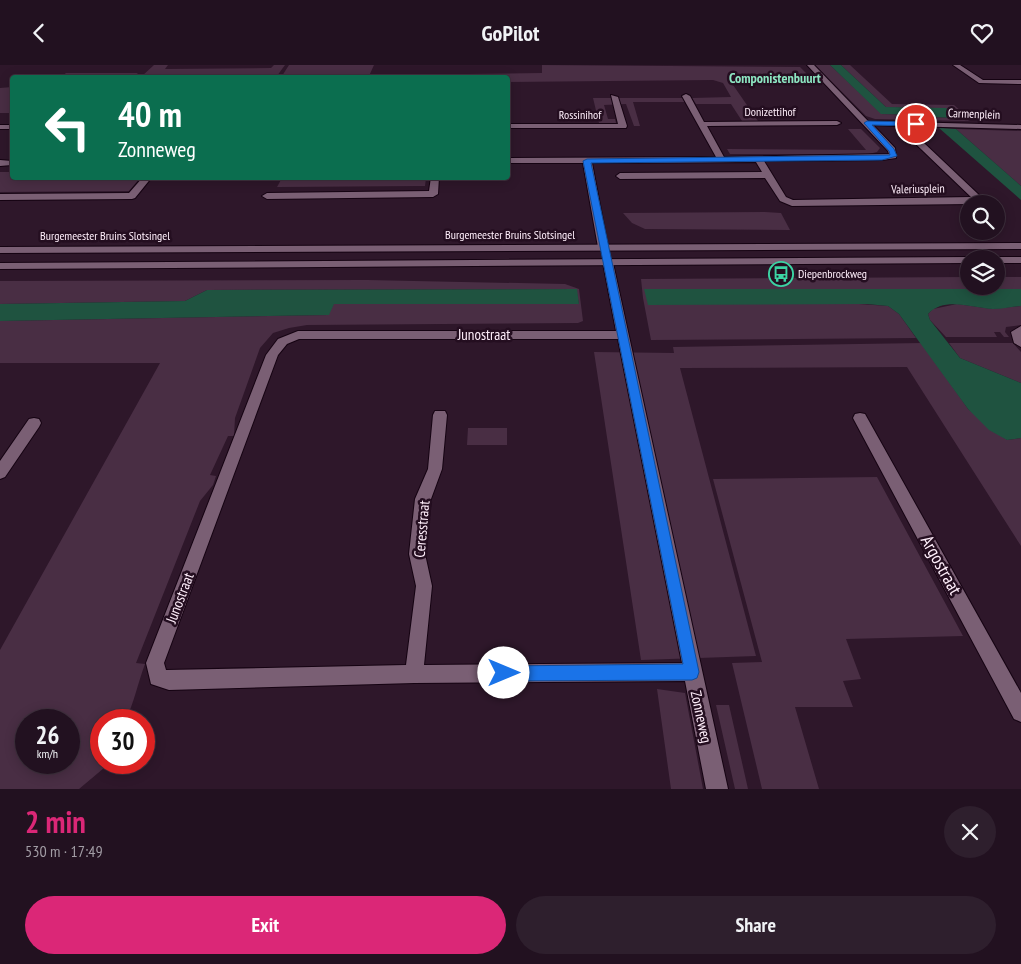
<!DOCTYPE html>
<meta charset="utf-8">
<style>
body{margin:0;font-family:"PT Sans Narrow",sans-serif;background:#2e1f2d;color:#f1f3f6;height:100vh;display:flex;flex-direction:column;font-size:19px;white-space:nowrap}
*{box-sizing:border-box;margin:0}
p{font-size:16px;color:#a29da5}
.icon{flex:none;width:28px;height:28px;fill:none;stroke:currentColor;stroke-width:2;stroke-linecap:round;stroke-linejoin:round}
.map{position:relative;height:724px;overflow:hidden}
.sheet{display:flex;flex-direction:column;background:#221120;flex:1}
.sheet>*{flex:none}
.guide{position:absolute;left:10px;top:10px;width:500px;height:105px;border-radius:5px;box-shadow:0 2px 12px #0003,0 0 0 1px #3f313e;background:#0b6e4f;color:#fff;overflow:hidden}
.controls{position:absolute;left:960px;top:130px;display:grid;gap:10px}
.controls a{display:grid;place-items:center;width:45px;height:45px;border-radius:50%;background:#221120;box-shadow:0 2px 12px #0003,0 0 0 1px #3f313e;font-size:25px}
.speed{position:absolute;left:15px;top:644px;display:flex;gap:10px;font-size:25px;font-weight:700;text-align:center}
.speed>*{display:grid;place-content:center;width:65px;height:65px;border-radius:50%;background:#221120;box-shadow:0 2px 12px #0003,0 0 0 1px #3f313e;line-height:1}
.speed small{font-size:12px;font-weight:400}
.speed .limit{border:8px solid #d22;background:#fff;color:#111}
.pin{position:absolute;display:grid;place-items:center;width:42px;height:42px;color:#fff;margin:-21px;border:2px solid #fff;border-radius:50%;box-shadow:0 1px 5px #0007}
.me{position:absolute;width:55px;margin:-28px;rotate:90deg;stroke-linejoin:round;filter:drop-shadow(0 0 4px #0008)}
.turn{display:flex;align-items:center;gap:18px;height:105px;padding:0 25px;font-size:22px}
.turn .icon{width:65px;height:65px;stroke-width:2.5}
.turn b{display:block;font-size:35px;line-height:42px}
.round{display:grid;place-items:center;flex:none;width:52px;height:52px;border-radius:26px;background:#2e1f2d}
.head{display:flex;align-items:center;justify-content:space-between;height:85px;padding:0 25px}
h1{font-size:30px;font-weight:700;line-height:38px;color:#db2777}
.action{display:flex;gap:10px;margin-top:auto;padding:10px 25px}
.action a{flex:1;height:58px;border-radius:30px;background:#db2777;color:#fff;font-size:20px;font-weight:700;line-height:58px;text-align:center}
.action a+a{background:#2e1f2d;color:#f1f3f6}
header{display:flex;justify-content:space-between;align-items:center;height:65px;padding:0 25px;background:#221120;font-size:22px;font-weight:700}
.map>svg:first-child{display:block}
.green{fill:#492e44;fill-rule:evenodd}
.water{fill:#1f5340}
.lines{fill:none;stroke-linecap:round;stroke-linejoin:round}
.minor-casing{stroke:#150312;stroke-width:2}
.secondary-casing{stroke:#150312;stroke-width:2}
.minor{fill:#7a5f74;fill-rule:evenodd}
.secondary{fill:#7a5f74;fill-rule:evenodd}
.route{fill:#1a73e8;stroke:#114b97}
.labels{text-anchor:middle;stroke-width:5;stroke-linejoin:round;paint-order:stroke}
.far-street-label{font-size:12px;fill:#ffeffb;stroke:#240e20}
.far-poi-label{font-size:12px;fill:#ffeffb;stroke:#240e20;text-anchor:start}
.far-neighbourhood-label{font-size:14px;font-weight:bold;fill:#8de6c2;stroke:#240e20}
.street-label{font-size:15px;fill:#ffeffb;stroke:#240e20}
.near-street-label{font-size:18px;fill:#ffeffb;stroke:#240e20}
</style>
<header><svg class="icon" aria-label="back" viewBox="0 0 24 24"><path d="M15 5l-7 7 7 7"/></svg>GoPilot<svg class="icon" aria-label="heart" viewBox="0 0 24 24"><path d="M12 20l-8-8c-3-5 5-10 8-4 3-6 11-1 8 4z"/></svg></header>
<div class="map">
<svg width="1021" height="724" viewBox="0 0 1021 724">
<rect width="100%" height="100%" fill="#2e172a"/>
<path class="green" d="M154,0H168L165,4L271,3L274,0H285L277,11H142Z
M289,0H374L369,11H282Z
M542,0L800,2L815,17H731L758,56H742L731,39H696L692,33L731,32L723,18L713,15L508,17V12H375L376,10L542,8Z
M815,0H830L882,49L928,50L931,52L957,53L911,43L886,42L841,0H850L892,39L954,40L970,54L968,56L875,54L866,51Z
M66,8H138L133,12H61Z
M12,22V46L9,48H0V23Z
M593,33H683L685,37H633L640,61H634L626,39L604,40L608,54H615L616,58H599Z
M848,64H861L880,83L877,87L869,89H730L727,84L866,85Z
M956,64L1021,66V121Z
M0,107H12V112L140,113L129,126L0,127Z
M282,113V112L426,113L425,121L277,122Z
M765,147L781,148L790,165L645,164L632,158L623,148Z
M969,212V221H996V212H1021V224H644L888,241L899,249L916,273L651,275L643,233L641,214Z
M367,215L565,219L579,224L583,256L578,258L307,260L289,263L273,268L260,283L235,353L234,371H228L210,410L216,411L213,420L200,436L136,598L145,599C138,618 134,637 126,655H101V698H106L104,703L79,724H0V585L160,298H0V256L328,250L333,239H579L576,224L207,225L185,236L0,239V216ZM26,655H69V698H26Z
M957,239L992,244L1021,241V260L1006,262L1005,267L1009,272H1004L1000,267H994L997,272H946L930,255L928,249L933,244Z
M922,278L968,344L1007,375L1021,373V481L907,302L680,303L756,591L641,595L594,287L674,288L673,282Z
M949,278H1013L1021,287V318L960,293Z
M468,363H507V380H467Z
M877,412L963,571L846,574L861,614L843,616L853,642H795L819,724H762L732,598L762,597L713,414Z
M657,624L685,628L703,724H671Z
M716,640H729L748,724H735Z"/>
<path class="water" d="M830,0H841L886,42L946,43L958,53L931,52L928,50L881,49Z
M939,63L956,64L1021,121V135Z
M577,224L579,239H334L329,250L0,256V239L185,236L207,225Z
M644,224H1021V241C1011,242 1003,244 993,244C973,243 944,231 928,249L930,255L960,293L1021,318V373L1007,375L989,365L968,344L899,249L888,241L867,239L648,240Z"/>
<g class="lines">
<defs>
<path id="minor" d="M807,0H814L868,56L1021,60V64L906,61L979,130V134L972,139L792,141L780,136L765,113L620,114L616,111L620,108L762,107L756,97L592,98L608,182L603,185L598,182L583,98H508V93L716,92L682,31L686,29L690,31L704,57L837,56L841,58L837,60L707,61L724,92L889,89L888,86ZM873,60L897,61L971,132L793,135L786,132L764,96L882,95L896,93L895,83Z
M953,0H960L983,15H1021V19L979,18Z
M611,30L618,32L627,61L626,63H508V59H618Z
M0,60H12V64H0Z
M0,95L12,96V100L0,101Z
M143,112H152L135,133L132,134L0,135V129L129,128Z
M431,112H439L438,129L433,132L267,134L262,131L267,128L429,126Z
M608,195L613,198L728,724H706L685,616L414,618L169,625L151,619L146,598L266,290L278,274L298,266H616L603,198ZM299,274H618L682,598L424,600L432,521L425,489L431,434L442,404L447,350L445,346H435L433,350L428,404L415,434L409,489L416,521L406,600L166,605L164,598L278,290L287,279Z
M1021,261V282L1014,278L1011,267Z
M860,348L865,349L1021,628V657L1014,654L853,353L855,349Z
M34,353L39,354L41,358L39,362L5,412L0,414V396L29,354Z"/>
<path id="secondary" d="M1021,178V184L0,188V182Z
M969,192L973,194H969V198L0,204V198Z
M996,192H1021V198H996V194H992Z"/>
</defs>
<use href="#minor" class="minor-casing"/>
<use href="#secondary" class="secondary-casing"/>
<use href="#minor" class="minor"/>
<use href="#secondary" class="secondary"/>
</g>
<path class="route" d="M867,56L916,57L919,59L916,61L872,60L894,84L897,91L882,95L591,98L699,607L697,613L692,615L504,616L498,614L496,608L498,603L504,601L683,599L583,96L587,94L890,90L889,86L864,58Z"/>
<defs>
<symbol id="bus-ring" viewBox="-11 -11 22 22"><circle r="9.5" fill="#240e20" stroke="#3cd4a4" stroke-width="1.5"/><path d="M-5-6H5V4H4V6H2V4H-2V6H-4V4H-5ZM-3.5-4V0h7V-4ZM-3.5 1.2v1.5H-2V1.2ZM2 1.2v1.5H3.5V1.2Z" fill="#3cd4a4"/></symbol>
</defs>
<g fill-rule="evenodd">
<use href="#bus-ring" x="767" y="195" width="28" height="28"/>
</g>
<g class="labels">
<g class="far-street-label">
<text x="770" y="51">Donizettihof</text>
<text transform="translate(974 49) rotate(2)" y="4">Carmenplein</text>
<text x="580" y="54">Rossinihof</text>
<text transform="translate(918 124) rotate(-1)" y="4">Valeriusplein</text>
<text x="510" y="174">Burgemeester Bruins Slotsingel</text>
<text x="105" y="175">Burgemeester Bruins Slotsingel</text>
</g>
<g class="far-poi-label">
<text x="798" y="213">Diepenbrockweg</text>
</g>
<g class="far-neighbourhood-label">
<text x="775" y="18">Componistenbuurt</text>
</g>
<g class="street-label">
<text x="484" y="275">Junostraat</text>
<text transform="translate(422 464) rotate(-85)" y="5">Ceresstraat</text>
<text transform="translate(180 533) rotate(-69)" y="5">Junostraat</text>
<text transform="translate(701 652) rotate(78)" y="5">Zonneweg</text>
</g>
<g class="near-street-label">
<text transform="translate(941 500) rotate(61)" y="6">Argostraat</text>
</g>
</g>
</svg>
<div class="controls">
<a><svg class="icon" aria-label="search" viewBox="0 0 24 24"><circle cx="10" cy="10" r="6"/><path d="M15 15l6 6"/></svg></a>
<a><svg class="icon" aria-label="layers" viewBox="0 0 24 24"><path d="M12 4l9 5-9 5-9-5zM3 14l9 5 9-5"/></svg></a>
</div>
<div class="speed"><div>26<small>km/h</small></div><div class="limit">30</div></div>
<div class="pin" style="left:916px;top:59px;background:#d93025"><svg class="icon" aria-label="arrive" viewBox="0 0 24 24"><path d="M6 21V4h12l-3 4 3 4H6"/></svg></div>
<svg class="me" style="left:504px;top:608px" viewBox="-20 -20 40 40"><circle r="19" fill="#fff"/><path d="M0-13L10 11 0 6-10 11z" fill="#1a73e8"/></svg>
<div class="guide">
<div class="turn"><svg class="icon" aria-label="left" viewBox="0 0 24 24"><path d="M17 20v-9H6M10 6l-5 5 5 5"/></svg><div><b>40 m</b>Zonneweg</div></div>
</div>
</div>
<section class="sheet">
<div class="head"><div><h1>2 min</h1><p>530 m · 17:49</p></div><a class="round"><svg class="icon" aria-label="close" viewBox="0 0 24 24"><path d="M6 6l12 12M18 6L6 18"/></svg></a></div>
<div class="action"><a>Exit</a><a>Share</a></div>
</section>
